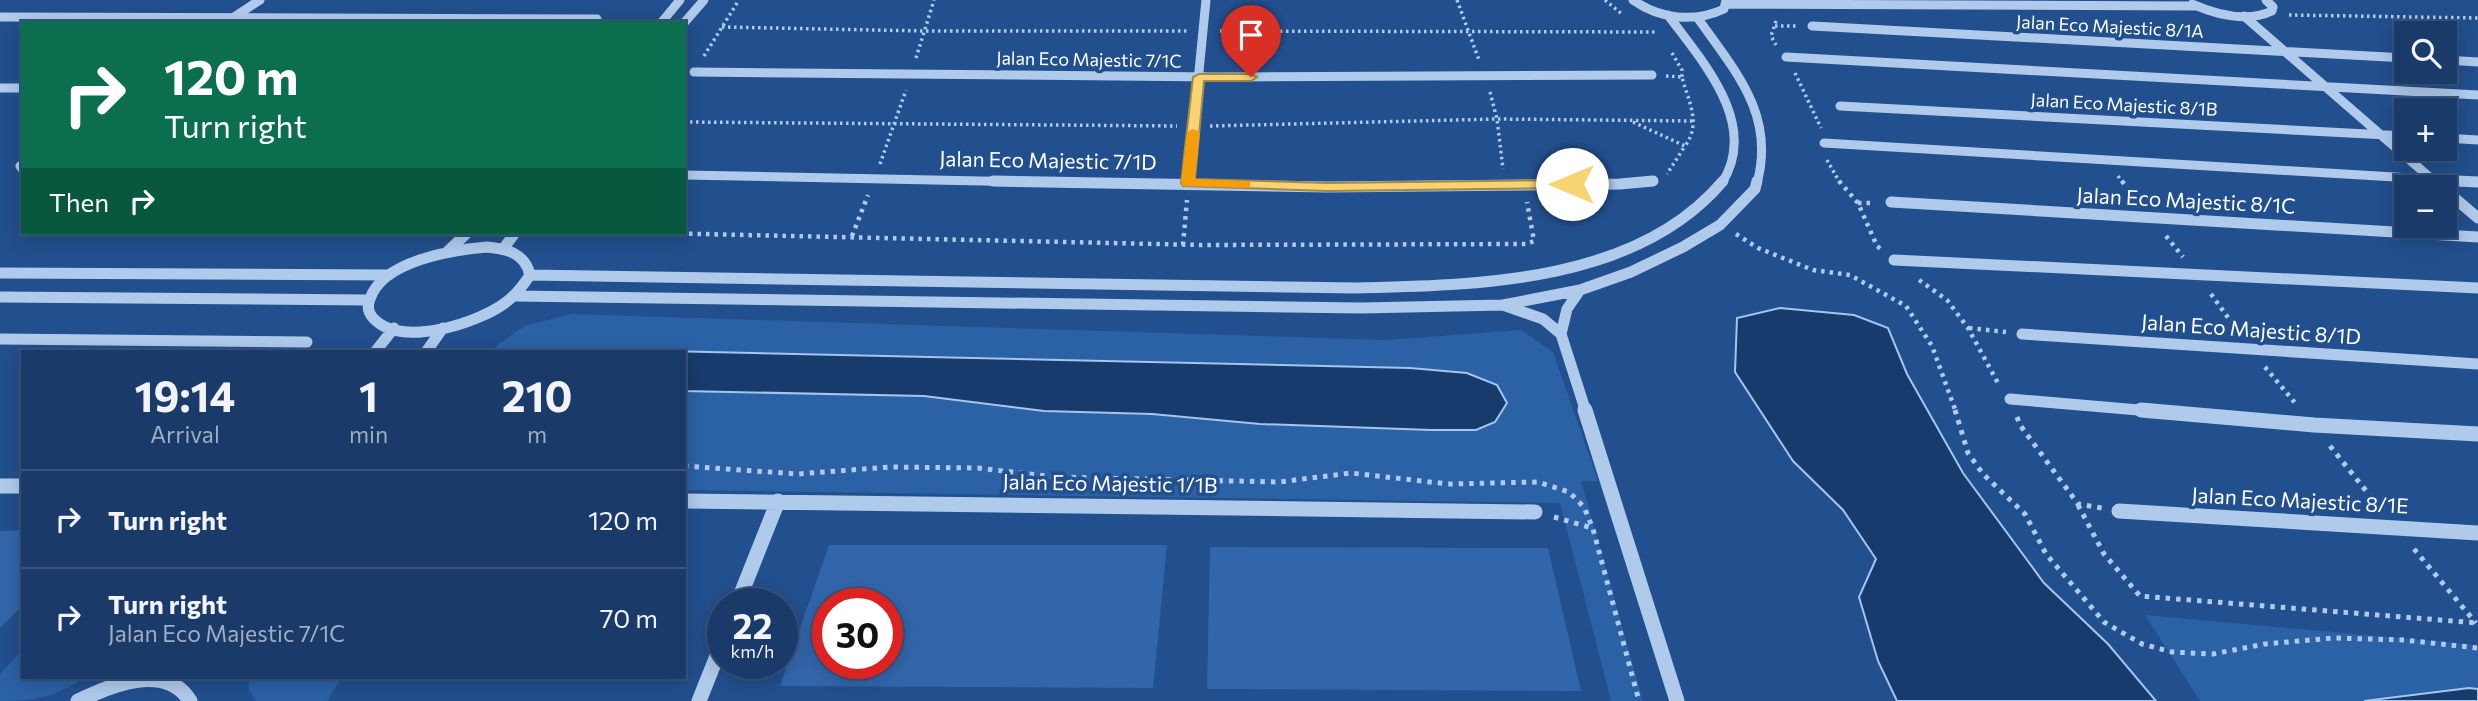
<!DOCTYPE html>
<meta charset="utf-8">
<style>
body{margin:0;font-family:Commissioner,sans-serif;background:#234270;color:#f1f3f6;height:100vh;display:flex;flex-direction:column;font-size:26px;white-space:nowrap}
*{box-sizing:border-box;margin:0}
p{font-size:23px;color:#9fadc1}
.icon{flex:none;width:38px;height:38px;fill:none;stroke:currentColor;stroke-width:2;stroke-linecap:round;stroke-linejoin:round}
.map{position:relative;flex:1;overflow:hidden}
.details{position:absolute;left:21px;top:350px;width:665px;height:329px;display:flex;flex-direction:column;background:#1a3b6a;border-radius:0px;box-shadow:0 4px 18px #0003,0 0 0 2px #38557e}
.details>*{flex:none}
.top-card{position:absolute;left:21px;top:21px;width:665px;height:214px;border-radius:0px;box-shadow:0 4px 18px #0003,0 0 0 2px #38557e;background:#0b6e4f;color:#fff;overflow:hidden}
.buttons{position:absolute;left:2394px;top:21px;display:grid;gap:14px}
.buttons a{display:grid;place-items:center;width:63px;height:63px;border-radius:0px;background:#1a3b6a;box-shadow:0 4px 18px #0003,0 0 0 2px #38557e;font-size:35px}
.speed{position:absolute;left:707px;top:588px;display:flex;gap:14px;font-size:35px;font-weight:700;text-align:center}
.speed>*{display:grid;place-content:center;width:91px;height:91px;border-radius:50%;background:#1a3b6a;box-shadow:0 4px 18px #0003,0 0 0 2px #38557e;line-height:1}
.speed small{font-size:18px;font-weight:400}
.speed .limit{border:10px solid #d22;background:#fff;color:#111}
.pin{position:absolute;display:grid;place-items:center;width:60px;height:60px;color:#fff;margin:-72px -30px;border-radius:50% 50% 50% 0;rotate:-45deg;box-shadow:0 0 7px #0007}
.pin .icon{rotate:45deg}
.me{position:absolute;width:77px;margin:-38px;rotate:270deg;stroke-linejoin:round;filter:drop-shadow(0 0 5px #0008)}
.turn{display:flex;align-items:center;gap:24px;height:147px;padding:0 28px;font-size:32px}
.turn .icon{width:91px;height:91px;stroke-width:2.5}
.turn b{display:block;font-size:49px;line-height:60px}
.then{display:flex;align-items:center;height:66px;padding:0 28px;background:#0003;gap:14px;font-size:26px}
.eta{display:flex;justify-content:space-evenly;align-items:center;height:119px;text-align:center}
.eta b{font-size:42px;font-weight:700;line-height:49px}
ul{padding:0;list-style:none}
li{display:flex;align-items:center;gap:21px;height:98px;padding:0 28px;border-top:2px solid #38557e}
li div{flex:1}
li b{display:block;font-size:26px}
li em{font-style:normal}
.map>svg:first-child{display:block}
.green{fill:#2b61a5}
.water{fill:#173b6c;stroke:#a4c5ed;stroke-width:2}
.building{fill:#3266aa;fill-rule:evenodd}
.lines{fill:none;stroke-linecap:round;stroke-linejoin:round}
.path-far2{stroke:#b0caec;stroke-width:3.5;stroke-dasharray:2.5 3.5;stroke-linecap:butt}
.path-far1{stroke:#b0caec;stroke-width:4.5;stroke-dasharray:3.5 5;stroke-linecap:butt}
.path{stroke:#b0caec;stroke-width:5;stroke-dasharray:4.5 6;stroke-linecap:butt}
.minor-far2{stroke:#b0caec;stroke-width:9}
.minor-far1{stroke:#b0caec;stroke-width:11}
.minor{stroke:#b0caec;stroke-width:15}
.route{fill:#f8d372;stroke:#a1894a;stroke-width:2}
.slow{fill:#f59e0b}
.labels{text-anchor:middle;stroke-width:7;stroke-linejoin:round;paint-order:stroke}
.far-street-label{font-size:18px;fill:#fff;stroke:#224f8d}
.street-label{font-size:21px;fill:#fff;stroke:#224f8d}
</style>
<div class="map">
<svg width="2478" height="701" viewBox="0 0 2478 701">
<rect width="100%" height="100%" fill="#224f8d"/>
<path class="green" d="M572,314L1386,340L1521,330L1553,352L1598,481H1581L1643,701H1611L1560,503L684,490V352H488L524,326Z
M2145,615L2478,645V701H2200Z
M23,649V677H85C54,698 36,701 0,701V674Z
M248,677H342L327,701H256L249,690Z"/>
<path class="water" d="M1780,308L1854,315L1888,328L1907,374L1963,473L2044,583L2108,644L2156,701H1897L1878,661L1859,597L1876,559L1843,510L1793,461L1735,372L1737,318Z
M620,350L1410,368L1467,373L1497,385L1507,403L1495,422L1476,430H1431L1260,424L1152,414L1044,411L924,396L684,391V352H618Z
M2469,688L2478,689V701H2364Z"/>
<path class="building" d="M23,530V605L0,628V531Z
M829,545H1167L1153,688L780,686ZM828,604H887V663H828Z
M1210,547L1548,548L1581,691L1207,689Z"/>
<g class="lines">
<path class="path-far2" d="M1457,0L1479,60
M1605,0L1623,15
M2289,15L2478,18
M1776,21L1771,36L1776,45
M1775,26H1796
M722,27L924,31H1187
M1220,31L1658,32
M1672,53L1682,70V77
M704,56L739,0
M916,58L934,0
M1795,73L1821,128
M1666,76L1682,77C1688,101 1702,123 1685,146
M1490,92L1497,119L1503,169
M684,122L1177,126
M1633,122L1685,146L1667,174
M1210,126L1497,119L1695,121
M1827,160L1840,183
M880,164L906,90
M2118,176L2123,183"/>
<path class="path-far1" d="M1839,181L1858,203L1877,246L1882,250
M2122,181L2136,199
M1858,203H1875
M655,233L1200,245L1527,244L1534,241L1527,202
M1736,234L1758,248L1813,270L1850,275L1906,306L1932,346L1956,412
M852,236L868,195
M2166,236L2183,257
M1183,245L1187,200
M1919,280L1947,300L1968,328L1999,385
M2211,294L2237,330
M1969,328L2006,332
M2265,367L2296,404"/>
<path class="path" d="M1955,410L1968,453L1983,474L2025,514L2046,554L2104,622L2142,644L2172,652L2213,654L2265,644L2333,638L2404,640L2478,648
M2017,417L2020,425L2078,504L2102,508
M2330,446L2379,507
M684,466L798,474L890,467L978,468L1055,477L1279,482L1351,473L1448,484L1538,482L1569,492L1584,507L1593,529L1639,701
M2078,505L2104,554L2140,596L2478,623
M1554,517L1592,528
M2414,549L2476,623"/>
<path class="minor-far2" d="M1633,0C1660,19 1694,23 1724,9L1726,0
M1727,4L2197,6
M2192,4C2217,15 2246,23 2272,11L2273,7L2266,0
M1668,15C1701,60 1760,123 1722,183
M2244,16L2434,181
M0,17L597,19
M1697,17C1734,70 1776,114 1757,183
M231,19L260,0
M661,23L680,0
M684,23L704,0
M1812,26L2406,58
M1786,57L2478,95
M2445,60L2478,62
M694,72L1216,77L1652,75
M0,88H23
M1840,106L2406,136
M2445,138L2478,140
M1824,143L2478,182
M23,164L20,166L23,170
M684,175L1087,183
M1188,183L1206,0
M1636,183L1653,181"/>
<path class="minor-far1" d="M993,181L1327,187L1620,184L1653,181
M2457,181L2478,182
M2445,190L2478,218
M1891,202L2478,237
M487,247C507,249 525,253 530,275C523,286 516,295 505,303C478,323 402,348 374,319C368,313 367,306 370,299C382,261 452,250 487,247Z
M503,249L515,233
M448,251L467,233
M1894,260L2478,288
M0,273L389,275
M530,275L1357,288C1479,285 1637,283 1723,181
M1580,290L1567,309L1561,334L1586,412
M516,296L1361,308L1503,305L1580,290L1631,272L1683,247L1720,225L1755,189L1757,181
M0,297L368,300
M1503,305L1543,319L1561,334
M2022,334L2478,364
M0,339L307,342
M375,352L394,328
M426,352L443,328
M2010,399L2162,412"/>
<path class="minor" d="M1585,410L1677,701
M2141,410L2314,425L2478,434
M0,486H23
M684,501L1535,512
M2119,511L2478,533
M737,604L778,501
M78,701C111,685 166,662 190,701
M699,701L723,641"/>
</g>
<path class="route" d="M1199,74H1251L1257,77L1251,81H1204L1195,179L1327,183L1572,180L1579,184L1572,188L1327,191L1183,186L1181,183L1193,77Z"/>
<path class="slow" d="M1193,129L1200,132L1195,179L1245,181L1250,182V188L1183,186L1181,183L1187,132Z"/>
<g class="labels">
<g class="far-street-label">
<text transform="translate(2110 27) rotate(3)" y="6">Jalan Eco Majestic 8/1A</text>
<text transform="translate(1089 60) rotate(1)" y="6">Jalan Eco Majestic 7/1C</text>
<text transform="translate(2124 105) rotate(3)" y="6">Jalan Eco Majestic 8/1B</text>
</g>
<g class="street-label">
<text transform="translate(1048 161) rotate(1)" y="7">Jalan Eco Majestic 7/1D</text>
<text transform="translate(2186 201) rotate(3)" y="7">Jalan Eco Majestic 8/1C</text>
<text transform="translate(2251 330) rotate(4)" y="7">Jalan Eco Majestic 8/1D</text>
<text transform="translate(1110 484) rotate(1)" y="7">Jalan Eco Majestic 1/1B</text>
<text transform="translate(2300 501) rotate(3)" y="7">Jalan Eco Majestic 8/1E</text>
</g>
</g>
</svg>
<div class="buttons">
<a><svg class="icon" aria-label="search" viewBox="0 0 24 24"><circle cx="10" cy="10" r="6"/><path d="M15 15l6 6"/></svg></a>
<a>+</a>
<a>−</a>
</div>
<div class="speed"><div>22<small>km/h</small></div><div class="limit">30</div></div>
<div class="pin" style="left:1251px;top:77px;background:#d93025"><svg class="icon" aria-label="arrive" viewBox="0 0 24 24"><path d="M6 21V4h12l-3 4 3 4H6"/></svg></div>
<svg class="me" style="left:1572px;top:184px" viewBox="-20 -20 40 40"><circle r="19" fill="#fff"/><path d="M0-13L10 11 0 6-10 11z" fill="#f8d372"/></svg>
<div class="top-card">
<div class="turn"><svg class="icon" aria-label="right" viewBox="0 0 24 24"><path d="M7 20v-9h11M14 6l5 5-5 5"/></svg><div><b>120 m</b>Turn right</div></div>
<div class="then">Then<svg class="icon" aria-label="right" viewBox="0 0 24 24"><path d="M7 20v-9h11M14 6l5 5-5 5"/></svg></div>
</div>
<section class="details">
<div class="eta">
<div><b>19:14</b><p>Arrival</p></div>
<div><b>1</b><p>min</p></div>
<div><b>210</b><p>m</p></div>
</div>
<ul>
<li><svg class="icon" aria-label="right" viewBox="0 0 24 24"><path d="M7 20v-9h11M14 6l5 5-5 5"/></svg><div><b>Turn right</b></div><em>120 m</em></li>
<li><svg class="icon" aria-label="right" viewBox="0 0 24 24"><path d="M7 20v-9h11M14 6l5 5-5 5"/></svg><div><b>Turn right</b><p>Jalan Eco Majestic 7/1C</p></div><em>70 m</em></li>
</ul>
</section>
</div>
